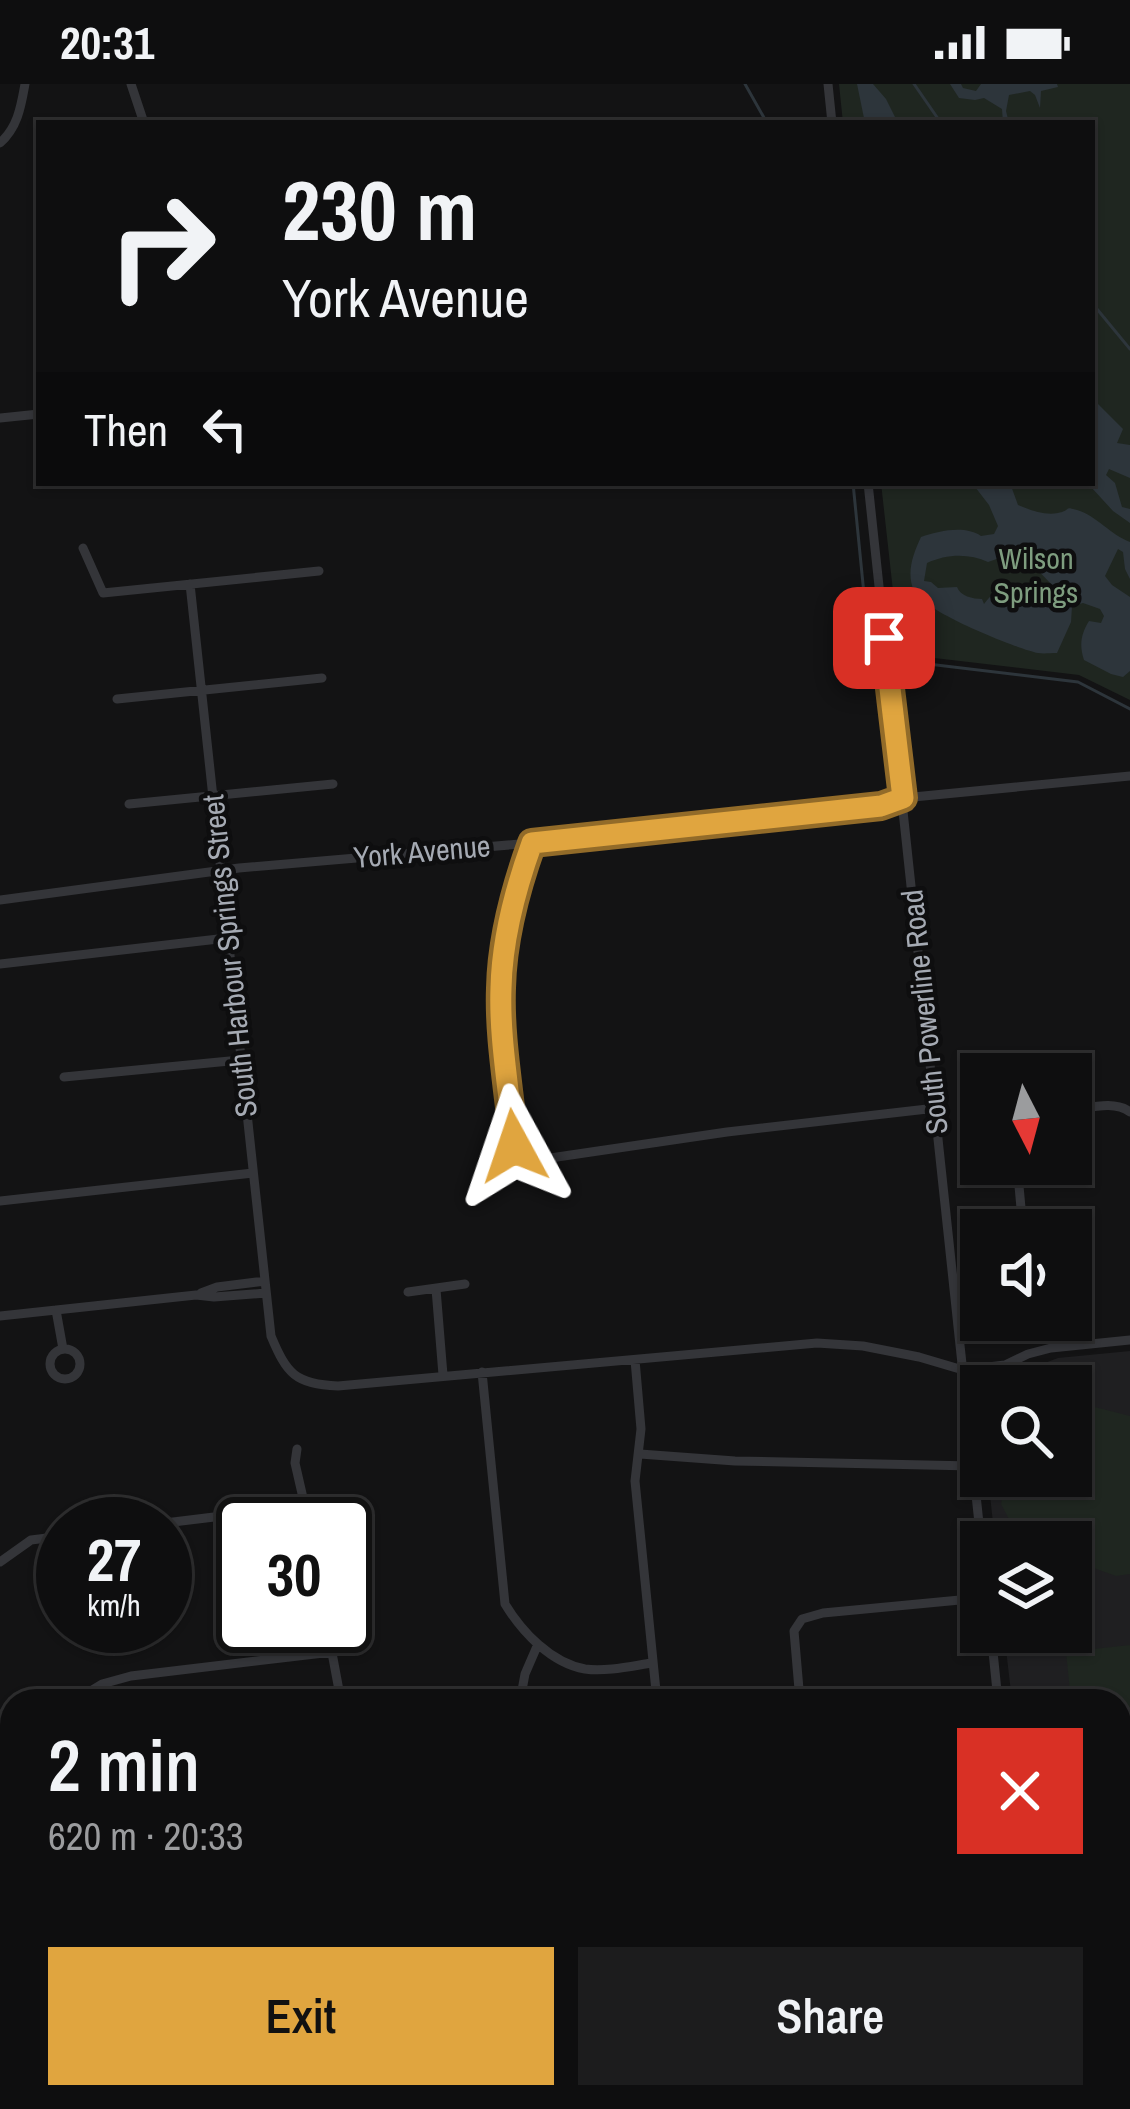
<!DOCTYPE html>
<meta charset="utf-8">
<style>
body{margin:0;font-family:"Archivo Narrow",sans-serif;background:#1c1c1d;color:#f1f3f6;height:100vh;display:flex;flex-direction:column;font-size:45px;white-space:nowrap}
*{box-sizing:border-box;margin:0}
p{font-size:39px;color:#9b9c9e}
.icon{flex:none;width:66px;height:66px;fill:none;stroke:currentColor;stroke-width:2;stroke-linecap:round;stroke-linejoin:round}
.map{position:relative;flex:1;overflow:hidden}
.details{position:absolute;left:0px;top:1605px;width:1131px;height:420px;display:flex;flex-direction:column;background:#0e0e0f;border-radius:36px 36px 0 0;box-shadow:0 3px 9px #0004,0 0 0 3px #2e2e2f}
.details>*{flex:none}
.guide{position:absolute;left:36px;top:36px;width:1059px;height:366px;border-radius:0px;box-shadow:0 3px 9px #0004,0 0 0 3px #2e2e2f;background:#0e0e0f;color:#f1f3f6;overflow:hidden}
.needle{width:78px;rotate:174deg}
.tools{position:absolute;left:960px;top:969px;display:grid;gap:24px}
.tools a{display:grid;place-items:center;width:132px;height:132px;border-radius:0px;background:#0e0e0f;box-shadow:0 3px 9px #0004,0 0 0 3px #2e2e2f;font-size:60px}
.speed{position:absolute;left:36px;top:1413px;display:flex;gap:24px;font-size:60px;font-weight:700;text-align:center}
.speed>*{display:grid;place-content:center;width:156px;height:156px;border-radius:50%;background:#0e0e0f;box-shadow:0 3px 9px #0004,0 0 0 3px #2e2e2f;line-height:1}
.speed small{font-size:30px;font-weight:400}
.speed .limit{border:6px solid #111;border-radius:18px;background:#fff;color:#111}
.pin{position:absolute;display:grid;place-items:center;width:102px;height:102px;color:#fff;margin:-51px;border-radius:24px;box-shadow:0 6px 18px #0006}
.me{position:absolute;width:132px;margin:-66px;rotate:355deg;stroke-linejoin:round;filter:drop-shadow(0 0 9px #0008)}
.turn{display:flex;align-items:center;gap:42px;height:252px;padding:0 48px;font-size:54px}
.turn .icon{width:156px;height:156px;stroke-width:2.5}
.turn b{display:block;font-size:84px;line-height:102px}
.then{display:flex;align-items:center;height:114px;padding:0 48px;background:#0003;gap:24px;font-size:45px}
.round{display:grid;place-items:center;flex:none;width:126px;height:126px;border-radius:0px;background:#1c1c1d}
.headline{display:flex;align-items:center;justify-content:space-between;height:204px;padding:0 48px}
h1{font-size:72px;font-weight:600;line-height:90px}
.primary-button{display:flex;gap:24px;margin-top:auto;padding:24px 48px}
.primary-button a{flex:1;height:138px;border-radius:0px;background:#e0a53f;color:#111;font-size:48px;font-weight:600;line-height:138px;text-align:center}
.primary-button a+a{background:#1c1c1d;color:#f1f3f6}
.status{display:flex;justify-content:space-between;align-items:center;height:84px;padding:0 60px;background:#0e0e0f;direction:ltr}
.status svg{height:33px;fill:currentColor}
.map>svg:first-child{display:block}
.built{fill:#1f1f21}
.green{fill:#1f2620}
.water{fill:#2d353b;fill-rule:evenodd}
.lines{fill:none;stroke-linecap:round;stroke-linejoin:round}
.stream{stroke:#2d353b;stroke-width:3}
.minor{stroke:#343539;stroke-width:9}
.major{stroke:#505257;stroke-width:12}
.route-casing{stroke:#926b29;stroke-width:30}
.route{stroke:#e0a53f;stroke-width:21}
.labels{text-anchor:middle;stroke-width:9;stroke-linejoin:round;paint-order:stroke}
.park-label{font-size:30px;fill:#7e9d7f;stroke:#0e0e0f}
.street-label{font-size:30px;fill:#a5aab3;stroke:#0e0e0f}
</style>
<div class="status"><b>20:31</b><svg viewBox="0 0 49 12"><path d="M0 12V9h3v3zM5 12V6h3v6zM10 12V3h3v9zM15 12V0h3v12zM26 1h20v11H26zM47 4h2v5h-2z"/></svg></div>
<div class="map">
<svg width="1130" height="2025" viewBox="0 0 1130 2025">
<rect width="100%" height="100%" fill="#131314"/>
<path class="built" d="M1130,1267V1879L1119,1880V1617H1012L1004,1548H1071V1458H995L988,1392H1071V1302H981V1316L980,1302L985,1296L1013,1291L1058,1274Z"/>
<path class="green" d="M839,0H1130V616L1079,591L900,570L881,399H1092V39H843Z
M1071,1317L1130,1332V1490L1116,1492L1071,1476V1458H1021L1001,1420L1006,1392H1071Z
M1130,1561V1711L1119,1712V1617H1071L1066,1568Z
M767,2013H1027L1029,2025H768Z"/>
<path class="water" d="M857,0H873L886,15L898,39H865Z
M950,0H961L963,4L976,7L981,0H1057L1058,3L1041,7L1040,24L1035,11L1030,7L1009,11L1006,27L1009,39H1003L1002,25L984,14L975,16L959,14Z
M1092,314L1123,345L1117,359L1130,361V394L1109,385L1106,391L1115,399L1122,423L1130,425V439L1113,427L1091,403Z
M972,399H1010L1018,421C1030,426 1045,432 1058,429C1073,426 1062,422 1077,426C1097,432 1111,451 1130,458V495L1125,485L1123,468L1118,465L1105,492L1112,501L1130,513V587L1123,593L1111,590L1084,576C1079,561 1081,550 1089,537L1101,539L1104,532L1100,525L1083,519L1072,522L1071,538L1057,569C1050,569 1044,570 1038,569C1015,564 923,527 914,507C906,489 913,470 921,453C940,447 964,441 981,452L994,450L998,442L989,421ZM1014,469H1021L1055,504L1054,514L1044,518L1038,511C1013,513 1004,493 984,520L982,515C973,515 960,512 957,503L938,504L931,498L924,497L927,479C946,470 969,469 988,478Z"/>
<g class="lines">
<path class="stream" d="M745,0L767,39
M914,0L941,39
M1092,219L1130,265
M853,399L870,571
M903,577L1078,598L1130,625
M0,1697L12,1709
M320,2013L324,2018L339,2025"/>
<path class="minor" d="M131,0L144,39
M828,0L832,39
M0,59C18,43 21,22 25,0
M0,334L39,330
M868,399L981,1458
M83,464L103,509L319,487
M190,500L271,1252C287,1290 295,1300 338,1302L817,1259L863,1262L919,1273L963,1286L1005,1281L1028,1270L1051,1264L1130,1256
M117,615L322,594
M129,720L333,700
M532,759L515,808L502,886L500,912L514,1062L520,1075L530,1077L727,1048L936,1024
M0,816L239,784L532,759L881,722L903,714L1130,692
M0,880L227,854
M64,993L240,976
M1071,1026C1089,1024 1115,1016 1130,1028
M1017,1080L1023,1146
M0,1117L253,1089
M436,1205L443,1291
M408,1208L465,1200
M201,1209L217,1203L265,1197
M56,1226L63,1265
M0,1232L196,1211L214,1213L266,1209
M50 1280a15 15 0 1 1 30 0a15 15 0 1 1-30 0Z
M635,1276L641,1345L635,1397L657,1617
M482,1288L505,1520C522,1548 551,1579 585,1585C606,1588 632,1582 652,1579
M297,1365L295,1379L309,1440
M640,1370L735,1377L973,1382
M157,1440L304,1422
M0,1478L31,1456L63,1452
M327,1542L341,1617
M991,1548L998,1617
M74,1617L102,1600L131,1592L332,1568
M520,1617L525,1590L538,1560
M800,1617L794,1547L802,1535L823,1529L981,1514
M0,1671L12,1683
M0,1799L12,1808
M16,2013L18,2025
M217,2013L219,2025
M1039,2013L1041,2025"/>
<path class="major" d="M1119,1892L1130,1891
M0,2008L12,2006"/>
</g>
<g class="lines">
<defs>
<path id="route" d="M514,1062C510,1011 499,955 501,904C502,855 515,806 532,759L881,722L903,714L884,554"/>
</defs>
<use href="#route" class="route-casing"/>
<use href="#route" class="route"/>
</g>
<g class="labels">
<g class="park-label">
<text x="1036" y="485">Wilson<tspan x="1036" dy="34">Springs</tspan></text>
</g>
<g class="street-label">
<text transform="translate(422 768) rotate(-5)" y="10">York Avenue</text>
<text transform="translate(230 872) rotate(-96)" y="10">South Harbour Springs Street</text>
<text transform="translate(925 928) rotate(-96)" y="10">South Powerline Road</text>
</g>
</g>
</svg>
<div class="tools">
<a><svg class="needle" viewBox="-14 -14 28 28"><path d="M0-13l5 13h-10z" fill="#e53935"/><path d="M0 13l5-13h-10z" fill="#9b9c9e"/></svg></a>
<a><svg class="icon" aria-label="sound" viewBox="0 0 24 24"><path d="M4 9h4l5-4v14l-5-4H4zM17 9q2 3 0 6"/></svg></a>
<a><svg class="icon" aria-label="search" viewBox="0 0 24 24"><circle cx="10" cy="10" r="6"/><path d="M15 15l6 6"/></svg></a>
<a><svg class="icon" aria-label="layers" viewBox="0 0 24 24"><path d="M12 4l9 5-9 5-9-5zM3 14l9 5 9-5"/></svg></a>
</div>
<div class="speed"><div>27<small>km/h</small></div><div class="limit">30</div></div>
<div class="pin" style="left:884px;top:554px;background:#d93025"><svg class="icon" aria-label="arrive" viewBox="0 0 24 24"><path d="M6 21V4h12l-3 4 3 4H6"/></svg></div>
<svg class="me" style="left:514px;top:1062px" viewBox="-20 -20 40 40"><path d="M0-17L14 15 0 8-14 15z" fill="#e0a53f" stroke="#fff" stroke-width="4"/></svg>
<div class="guide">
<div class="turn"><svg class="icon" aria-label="right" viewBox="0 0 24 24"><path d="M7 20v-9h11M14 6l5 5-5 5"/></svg><div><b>230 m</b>York Avenue</div></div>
<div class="then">Then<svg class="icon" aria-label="left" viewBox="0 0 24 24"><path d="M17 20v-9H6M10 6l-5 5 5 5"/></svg></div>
</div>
<section class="details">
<div class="headline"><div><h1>2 min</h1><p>620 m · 20:33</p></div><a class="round" style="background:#d93025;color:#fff"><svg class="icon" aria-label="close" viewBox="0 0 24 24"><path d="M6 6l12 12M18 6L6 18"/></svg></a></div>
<div class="primary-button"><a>Exit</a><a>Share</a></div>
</section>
</div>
